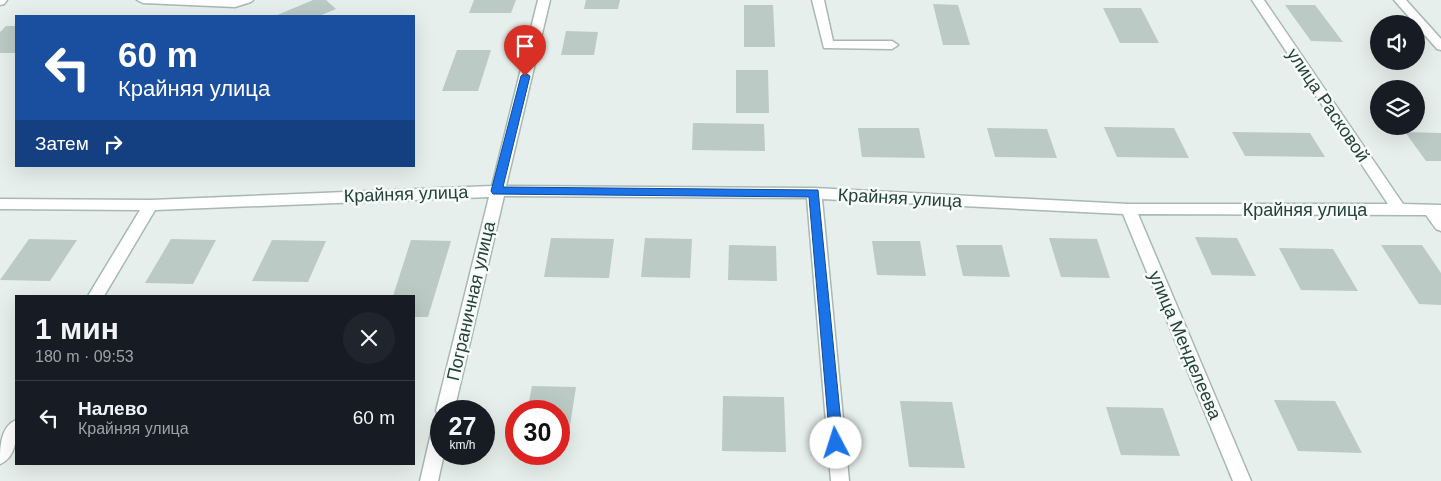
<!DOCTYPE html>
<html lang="ru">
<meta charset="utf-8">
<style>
body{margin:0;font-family:Arial,sans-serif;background:#20242c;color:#f1f3f6;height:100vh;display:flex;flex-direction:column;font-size:19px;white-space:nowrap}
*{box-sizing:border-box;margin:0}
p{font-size:16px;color:#9ea1a6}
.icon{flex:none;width:28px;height:28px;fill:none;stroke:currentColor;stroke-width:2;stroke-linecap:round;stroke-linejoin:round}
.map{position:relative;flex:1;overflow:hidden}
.side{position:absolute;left:15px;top:295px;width:400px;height:170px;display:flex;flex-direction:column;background:#171b24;border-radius:0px;box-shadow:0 5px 20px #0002}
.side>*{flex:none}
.banner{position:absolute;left:15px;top:15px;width:400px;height:152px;border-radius:0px;box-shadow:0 5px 20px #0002;background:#1a4fa0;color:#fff;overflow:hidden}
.controls{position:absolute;left:1370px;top:15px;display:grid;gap:10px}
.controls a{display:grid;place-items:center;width:55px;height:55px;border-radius:50%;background:#171b24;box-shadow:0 5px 20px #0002;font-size:25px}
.speed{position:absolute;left:430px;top:400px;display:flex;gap:10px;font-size:25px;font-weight:700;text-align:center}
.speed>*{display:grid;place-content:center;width:65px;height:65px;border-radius:50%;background:#171b24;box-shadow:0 5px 20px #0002;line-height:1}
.speed small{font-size:12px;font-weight:400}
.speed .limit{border:8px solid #d22;background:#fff;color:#111}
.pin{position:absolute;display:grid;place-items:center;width:42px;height:42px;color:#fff;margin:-51px -21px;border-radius:50% 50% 50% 0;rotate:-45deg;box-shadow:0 0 5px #0007}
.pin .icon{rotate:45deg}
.me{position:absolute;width:55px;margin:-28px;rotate:355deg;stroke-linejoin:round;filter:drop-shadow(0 0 4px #0008)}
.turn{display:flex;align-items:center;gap:18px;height:105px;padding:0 20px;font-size:22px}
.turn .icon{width:65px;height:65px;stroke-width:2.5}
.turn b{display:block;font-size:35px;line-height:42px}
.then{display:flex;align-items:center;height:48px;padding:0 20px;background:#0003;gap:10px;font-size:19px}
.round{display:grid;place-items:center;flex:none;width:52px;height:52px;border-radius:26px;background:#20242c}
.summary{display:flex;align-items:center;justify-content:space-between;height:85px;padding:0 20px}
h1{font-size:30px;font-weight:700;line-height:38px}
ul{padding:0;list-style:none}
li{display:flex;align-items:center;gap:15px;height:75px;padding:0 20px;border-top:1px solid #363941}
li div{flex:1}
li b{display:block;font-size:19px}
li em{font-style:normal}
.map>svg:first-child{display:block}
.building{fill:#bbcac4}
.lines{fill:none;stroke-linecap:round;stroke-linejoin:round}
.minor-casing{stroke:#a8b8b2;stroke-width:3}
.minor{fill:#fff;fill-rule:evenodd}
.route{fill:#1a73e8;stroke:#114b97}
.labels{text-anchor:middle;stroke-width:5;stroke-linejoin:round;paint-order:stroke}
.street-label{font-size:18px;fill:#24423a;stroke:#f7fbf9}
</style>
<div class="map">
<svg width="1441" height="481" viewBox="0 0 1441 481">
<rect width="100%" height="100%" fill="#e6efeb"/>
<path class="building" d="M313,0H326L336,9L319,16H275Z
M474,0H516L511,13H469Z
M586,0H620L618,9H584Z
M933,4L958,5L970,45H943Z
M744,5H773L775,47H744Z
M1285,5H1315L1343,42L1311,41Z
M1103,8H1141L1159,43H1120Z
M6,26H16V53H0V32Z
M566,31L598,32L594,55H561Z
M457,50H491L478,91H442Z
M736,70H768L769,113H736Z
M693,123L764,124L765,151L692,150Z
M1104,127L1174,128L1189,158L1117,157Z
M858,128H919L925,158L862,157Z
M987,128L1047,129L1057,158L995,157Z
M1232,132L1310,133L1325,157L1245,156Z
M1405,132L1441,133V161H1426Z
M1195,237L1237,238L1256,276L1212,275Z
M551,238L614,239L609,278L544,277Z
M645,238L692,239L690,278L641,277Z
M1049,238L1097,239L1110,278L1061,277Z
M29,239L77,240L50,281L0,280Z
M171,239L216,240L193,284L145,283Z
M272,240L326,241L308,282L252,281Z
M411,240L451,241L428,317H414V296H393Z
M872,241H920L926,276L877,275Z
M729,245L776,246L777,281L728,280Z
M956,245H1002L1010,277L963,276Z
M1381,245H1422L1441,273V305L1419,304Z
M1279,248L1333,249L1358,291L1301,290Z
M532,386L576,387L567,445H559V411H527Z
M723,396L784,397L786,452L722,451Z
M1274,400L1335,401L1362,453L1298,451Z
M900,401L952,402L965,468L909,467Z
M1106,407L1163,408L1180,456L1121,455Z"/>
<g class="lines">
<defs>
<path id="minor" d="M0,0H7L4,4L0,5Z
M137,0H253L251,2L235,7L143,3Z
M538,0H550L506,186L814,188L1128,204H1388L1252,0H1264L1403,204L1441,205V231L1436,229L1426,215L1138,214L1251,481H1233L1123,214L822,199L849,481H831L807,198L504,196L454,411H441V418L436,411L489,197L155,210L104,296H88L140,210L0,209V199L151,200L492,186Z
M812,0H824L833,41H892L898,45L892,49L824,48Z
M1394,0H1406L1441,39V50L1437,49Z
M16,420C17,435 17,457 0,464C0,448 0,427 16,420Z
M441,421V454H444L438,481H420L432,429L435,423Z"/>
</defs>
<use href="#minor" class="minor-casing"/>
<use href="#minor" class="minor"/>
</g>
<path class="route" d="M525,73L530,76L503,187L818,190L843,443L841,447L836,449L832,447L830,443L809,197L493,194L491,191L521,76Z"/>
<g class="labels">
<g class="street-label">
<text transform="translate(1328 105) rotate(56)" y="6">улица Расковой</text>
<text transform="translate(406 194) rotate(-2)" y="6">Крайняя улица</text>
<text transform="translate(900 198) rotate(3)" y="6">Крайняя улица</text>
<text x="1305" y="216">Крайняя улица</text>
<text transform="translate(471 301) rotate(-77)" y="6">Пограничная улица</text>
<text transform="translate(1185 345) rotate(67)" y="6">улица Менделеева</text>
</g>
</g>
</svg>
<div class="controls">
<a><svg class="icon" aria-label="sound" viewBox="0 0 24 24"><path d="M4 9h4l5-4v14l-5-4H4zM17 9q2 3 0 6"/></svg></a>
<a><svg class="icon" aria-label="layers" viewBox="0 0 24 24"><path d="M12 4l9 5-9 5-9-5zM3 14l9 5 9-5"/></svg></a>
</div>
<div class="speed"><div>27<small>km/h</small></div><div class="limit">30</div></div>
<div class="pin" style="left:525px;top:76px;background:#d93025"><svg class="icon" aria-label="arrive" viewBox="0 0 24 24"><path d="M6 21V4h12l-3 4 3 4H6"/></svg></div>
<svg class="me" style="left:836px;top:443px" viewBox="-20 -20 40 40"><circle r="19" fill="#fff"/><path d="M0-13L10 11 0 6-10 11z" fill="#1a73e8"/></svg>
<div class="banner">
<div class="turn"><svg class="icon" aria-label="left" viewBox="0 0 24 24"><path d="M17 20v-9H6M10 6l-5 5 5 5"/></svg><div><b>60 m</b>Крайняя улица</div></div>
<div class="then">Затем<svg class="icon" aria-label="right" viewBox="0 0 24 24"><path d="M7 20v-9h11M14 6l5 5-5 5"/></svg></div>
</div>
<section class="side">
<div class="summary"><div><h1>1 мин</h1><p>180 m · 09:53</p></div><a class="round"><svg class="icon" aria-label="close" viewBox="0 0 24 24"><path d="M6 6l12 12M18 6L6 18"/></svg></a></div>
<ul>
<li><svg class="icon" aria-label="left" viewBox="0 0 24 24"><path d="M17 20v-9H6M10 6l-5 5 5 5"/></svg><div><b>Налево</b><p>Крайняя улица</p></div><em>60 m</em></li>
</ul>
</section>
</div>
